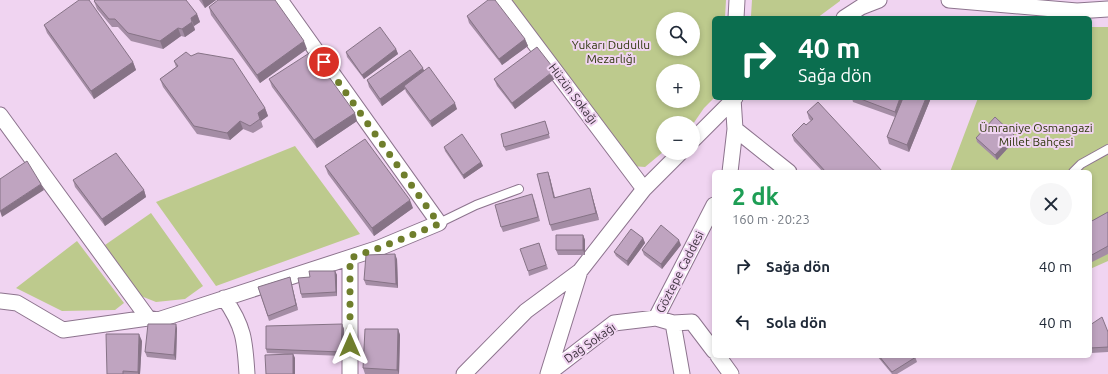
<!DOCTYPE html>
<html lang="tr">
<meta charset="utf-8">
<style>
body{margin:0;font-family:Ubuntu,sans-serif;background:#f6f6f7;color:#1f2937;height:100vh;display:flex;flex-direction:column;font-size:15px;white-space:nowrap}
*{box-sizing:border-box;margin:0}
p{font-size:13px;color:#747a83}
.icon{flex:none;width:22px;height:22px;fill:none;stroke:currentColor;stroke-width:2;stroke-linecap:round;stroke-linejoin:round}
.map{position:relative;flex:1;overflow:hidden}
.drawer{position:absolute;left:712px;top:170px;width:380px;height:188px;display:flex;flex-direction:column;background:#fff;border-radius:6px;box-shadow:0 2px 6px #0003}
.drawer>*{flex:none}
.hud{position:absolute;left:712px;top:16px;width:380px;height:84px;border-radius:6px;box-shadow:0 2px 6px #0003;background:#0b6e4f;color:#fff;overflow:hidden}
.buttons{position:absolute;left:656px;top:12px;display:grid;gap:8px}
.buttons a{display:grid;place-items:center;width:44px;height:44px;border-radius:50%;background:#fff;box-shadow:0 2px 6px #0003;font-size:20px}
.pin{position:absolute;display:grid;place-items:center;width:34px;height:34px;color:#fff;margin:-17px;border:2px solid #fff;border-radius:50%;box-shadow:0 1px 4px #0007}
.me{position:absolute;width:44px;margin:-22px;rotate:0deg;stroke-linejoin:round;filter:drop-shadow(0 0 3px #0008)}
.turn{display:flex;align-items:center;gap:14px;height:84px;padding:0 20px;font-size:18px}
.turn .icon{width:52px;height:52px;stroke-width:2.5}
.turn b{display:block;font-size:28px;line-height:34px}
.round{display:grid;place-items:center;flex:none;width:42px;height:42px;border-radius:21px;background:#f6f6f7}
.head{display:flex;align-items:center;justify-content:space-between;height:68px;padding:0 20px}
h1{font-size:24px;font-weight:700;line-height:30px;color:#1e9e55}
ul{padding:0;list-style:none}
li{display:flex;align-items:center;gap:12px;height:56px;padding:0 20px}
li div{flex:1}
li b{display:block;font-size:15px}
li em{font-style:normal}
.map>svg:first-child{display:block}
.green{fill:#bdca8d;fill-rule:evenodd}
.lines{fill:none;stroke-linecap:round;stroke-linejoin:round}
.lane-casing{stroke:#8d748e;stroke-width:10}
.street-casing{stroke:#8d748e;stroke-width:17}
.lane{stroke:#fff;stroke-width:8}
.street{stroke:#fff;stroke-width:15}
.wall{fill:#a48da5}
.shaded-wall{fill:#867386}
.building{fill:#bfa4c0;stroke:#867386}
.route{stroke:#6f7e2c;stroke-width:7;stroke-dasharray:0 12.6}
.labels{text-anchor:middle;stroke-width:4;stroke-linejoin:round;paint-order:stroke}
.park-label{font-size:12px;fill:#2f370d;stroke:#f0d4f1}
.street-label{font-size:12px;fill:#3b303c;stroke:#f0d4f1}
</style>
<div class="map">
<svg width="1108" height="374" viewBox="0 0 1108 374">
<rect width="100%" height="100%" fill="#f0d4f1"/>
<path class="green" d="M505,0H726L725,18H714V98L704,108L693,124V123H663V152L645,167L632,166ZM663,19H693V49H663ZM663,71H693V101H663Z
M752,0H840V1L817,18H752L751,16Z
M1090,27H1108V261L1090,269V172H950L978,98H1090Z
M295,146L360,234L216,286L156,202Z
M151,213L203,286L185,299L156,302L141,296L105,245Z
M77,241L124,303L115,310L62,311L16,288Z"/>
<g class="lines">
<defs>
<path id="lane" d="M1073,172L1081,164L1108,149
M439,223L476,205L519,189"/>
<path id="street" d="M502,0L644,189
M949,0L1077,11L1108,9
M736,18L737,0
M844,18L861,7L879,0
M0,115L148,318
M735,129L789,172
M693,140L735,98
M730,172L735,129L733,98
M350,258V374
M224,298C244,326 245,341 247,374
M0,301L17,303L63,330L148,318L158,320L379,248L439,223L280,0
M656,318L714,205
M673,323L682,374
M718,356L731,374
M549,373L614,323L656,318L673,323L692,322L714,351
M464,374L526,311L580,271
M548,374L580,271L644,189L680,153"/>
</defs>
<use href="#lane" class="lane-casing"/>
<use href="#street" class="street-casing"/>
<use href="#lane" class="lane"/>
<use href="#street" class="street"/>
</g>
<path class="wall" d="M199,0H216L205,8Z
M94,1L197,14L200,22L194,26L195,30L185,37L181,36L163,49L131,41L118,27H112L97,9Z
M209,7L307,49L260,83L211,15Z
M467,16L525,39L528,46L502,65L469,23Z
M44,25L133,62L136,70L94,99L47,33Z
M396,49L398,54L364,79L347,57L346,52Z
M174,61L265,108L268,116L261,121L263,127L253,133L243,129L230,140L197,134L163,87L160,79L176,67Z
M424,71L457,109L432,127L406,92L405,89L382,106L369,87L367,80Z
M557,77L515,109L497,86L494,79Z
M269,79L357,121L317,148L272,87Z
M852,98H931L909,152L889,144L887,137L895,117L853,102Z
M807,112L883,172H823L794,141L792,135L806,125L811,121L809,119Z
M545,121L550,138L506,151L504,147Z
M976,138L1016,139L997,160L977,142Z
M444,147L481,162L483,166L464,179L445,151Z
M325,166L413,208L374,236L328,174Z
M548,172L550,178L555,197L592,195L599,220L552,231L550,225Z
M73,180L144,190L146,197L105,226L75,187Z
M534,199L540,221L503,232L501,227Z
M1108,212V254L1090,263V222Z
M583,235L585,240V255H558L556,250Z
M643,238L645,243L628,266L616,256L614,252Z
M539,243L548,269L529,276L528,271Z
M681,245L662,269L644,255L642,250Z
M397,259L398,288L366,285L364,280Z
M335,271L337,275V296L302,298L301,294Z
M290,277L298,310L269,321L258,287Z
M342,324L344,329L343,356L293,354L295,358L285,354L267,353L266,349Z
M1090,325L1108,332V352L1091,353L1090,350Z
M177,328L176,360L147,357L145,352Z
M398,329L400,335L399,374H365L363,368Z
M142,341L140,374H107Z
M877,356H915L917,362L897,374H892Z"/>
<path class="shaded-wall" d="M202,0H216L205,8Z
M197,14L200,22L194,26L191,18Z
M192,22L195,30L185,37L182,29Z
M178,28L181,36L163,49L160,41Z
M525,39L528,46L502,65L499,59Z
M304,41L307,49L260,83L257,75Z
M396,49L398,54L364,79L362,75Z
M133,62L136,70L94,99L91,91Z
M423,68L426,75L404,86L405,89L382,106L380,99Z
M555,70L557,77L515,109L512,103Z
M900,98H905L897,118L895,112Z
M926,98H931L909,152L907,145Z
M455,103L457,109L432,127L430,121Z
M265,108L268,116L261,121L263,127L258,113Z
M355,113L357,121L317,148L314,140Z
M240,121L243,129L230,140L227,133Z
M1014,135L1016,139L997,160L995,155Z
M481,162L483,166L464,179L463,175Z
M548,172L550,178L556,204L554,198Z
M41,184L44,190L2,217L0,211Z
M590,188L592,195L599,220L596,213Z
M144,190L146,197L105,226L102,219Z
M410,200L413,208L374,236L372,228Z
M583,235L585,240V255L583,250Z
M643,238L645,243L628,266L627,261Z
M679,240L681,245L662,269L661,264Z
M395,254L397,259L398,288L396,284Z
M335,271L337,275V296L336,292Z
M290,277L291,282L298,310L296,305Z
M176,324L177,328L176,360L174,355Z
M342,324L344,329L343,356L341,352Z
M398,329L400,335L399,374L397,370Z
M139,334L142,341L140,374H138V372Z
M293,354L295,358V374H293Z"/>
<path class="building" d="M79,0H89L133,62L91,91L44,25Z
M95,0H186L197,14L191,18L192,22L182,29L178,28L160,41L128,33L115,19H109L94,1Z
M218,0H275L304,41L257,75L209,7Z
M488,0H495L525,39L499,59L467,16Z
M380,27L396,49L362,75L346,52Z
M537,47L555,70L512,103L494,79Z
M410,50L423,68L380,99L367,80Z
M186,52L191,56L198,53L233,59L265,108L258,113L260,119L250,126L240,121L227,133L194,126L160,79L178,66L174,61Z
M311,52L355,113L314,140L269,79Z
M429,67L455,103L430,121L404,86Z
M858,98H900L895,112Z
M903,98H926L907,145L887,137Z
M818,102L883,172H826L792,135L804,123L806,125L813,119L807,112Z
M995,117L1014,135L995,155L976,138Z
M545,121L549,134L504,147L501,134Z
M462,134L481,162L463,175L444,147Z
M365,139L410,200L372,228L325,166Z
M116,153L144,190L102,219L73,180Z
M27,161L41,184L0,211V179Z
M548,172L554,198L590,188L596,213L550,225L537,174Z
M532,194L538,217L501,227L495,205Z
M1108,212V246L1090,256V222Z
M661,225L679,240L661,264L642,250Z
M631,229L643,238L627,261L614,252Z
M556,235H583V250H556Z
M539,243L546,265L528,271L520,249Z
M395,254L396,284L364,280L366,255Z
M309,271H335L336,292L301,294L298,278L310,277Z
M290,277L296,305L268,316L258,287Z
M1102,317L1108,332V347L1090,348V325Z
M148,324H176L174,355L145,352Z
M342,324L341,352L266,349V326Z
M365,329H398L397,370L363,368Z
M106,334H139L138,372L123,371V374H107Z
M293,354V374H266L265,355Z
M879,356H915L916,357L892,372Z"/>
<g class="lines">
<path class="route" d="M324,62L439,224L379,248L350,258V345"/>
</g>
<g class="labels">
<g class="park-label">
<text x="611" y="49">Yukarı Dudullu<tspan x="611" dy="14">Mezarlığı</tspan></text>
<text x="1036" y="132">Ümraniye Osmangazi<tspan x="1036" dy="14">Millet Bahçesi</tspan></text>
</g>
<g class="street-label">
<text transform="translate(573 94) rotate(53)" y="4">Hüzün Sokağı</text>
<text transform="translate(680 272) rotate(-63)" y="4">Göztepe Caddesi</text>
<text transform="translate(590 343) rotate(-35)" y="4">Dağ Sokağı</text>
</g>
</g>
</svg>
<div class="buttons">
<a><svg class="icon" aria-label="search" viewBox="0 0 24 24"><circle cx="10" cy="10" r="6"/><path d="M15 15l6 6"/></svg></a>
<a>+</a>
<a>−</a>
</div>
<div class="pin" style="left:324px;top:62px;background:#d93025"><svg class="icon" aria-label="arrive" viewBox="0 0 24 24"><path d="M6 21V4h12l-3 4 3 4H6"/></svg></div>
<svg class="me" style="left:350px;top:345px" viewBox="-20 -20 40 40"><path d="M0-17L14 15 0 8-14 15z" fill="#6f7e2c" stroke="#fff" stroke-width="4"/></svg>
<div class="hud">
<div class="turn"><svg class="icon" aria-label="right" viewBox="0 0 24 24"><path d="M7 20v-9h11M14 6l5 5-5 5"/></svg><div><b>40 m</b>Sağa dön</div></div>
</div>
<section class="drawer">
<div class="head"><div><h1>2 dk</h1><p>160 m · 20:23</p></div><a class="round"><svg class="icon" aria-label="close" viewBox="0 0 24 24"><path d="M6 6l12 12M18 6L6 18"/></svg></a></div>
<ul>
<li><svg class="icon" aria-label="right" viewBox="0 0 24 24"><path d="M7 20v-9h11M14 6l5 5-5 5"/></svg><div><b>Sağa dön</b></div><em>40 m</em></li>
<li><svg class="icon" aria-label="left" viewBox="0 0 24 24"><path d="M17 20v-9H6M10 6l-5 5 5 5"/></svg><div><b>Sola dön</b></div><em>40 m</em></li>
</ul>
</section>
</div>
